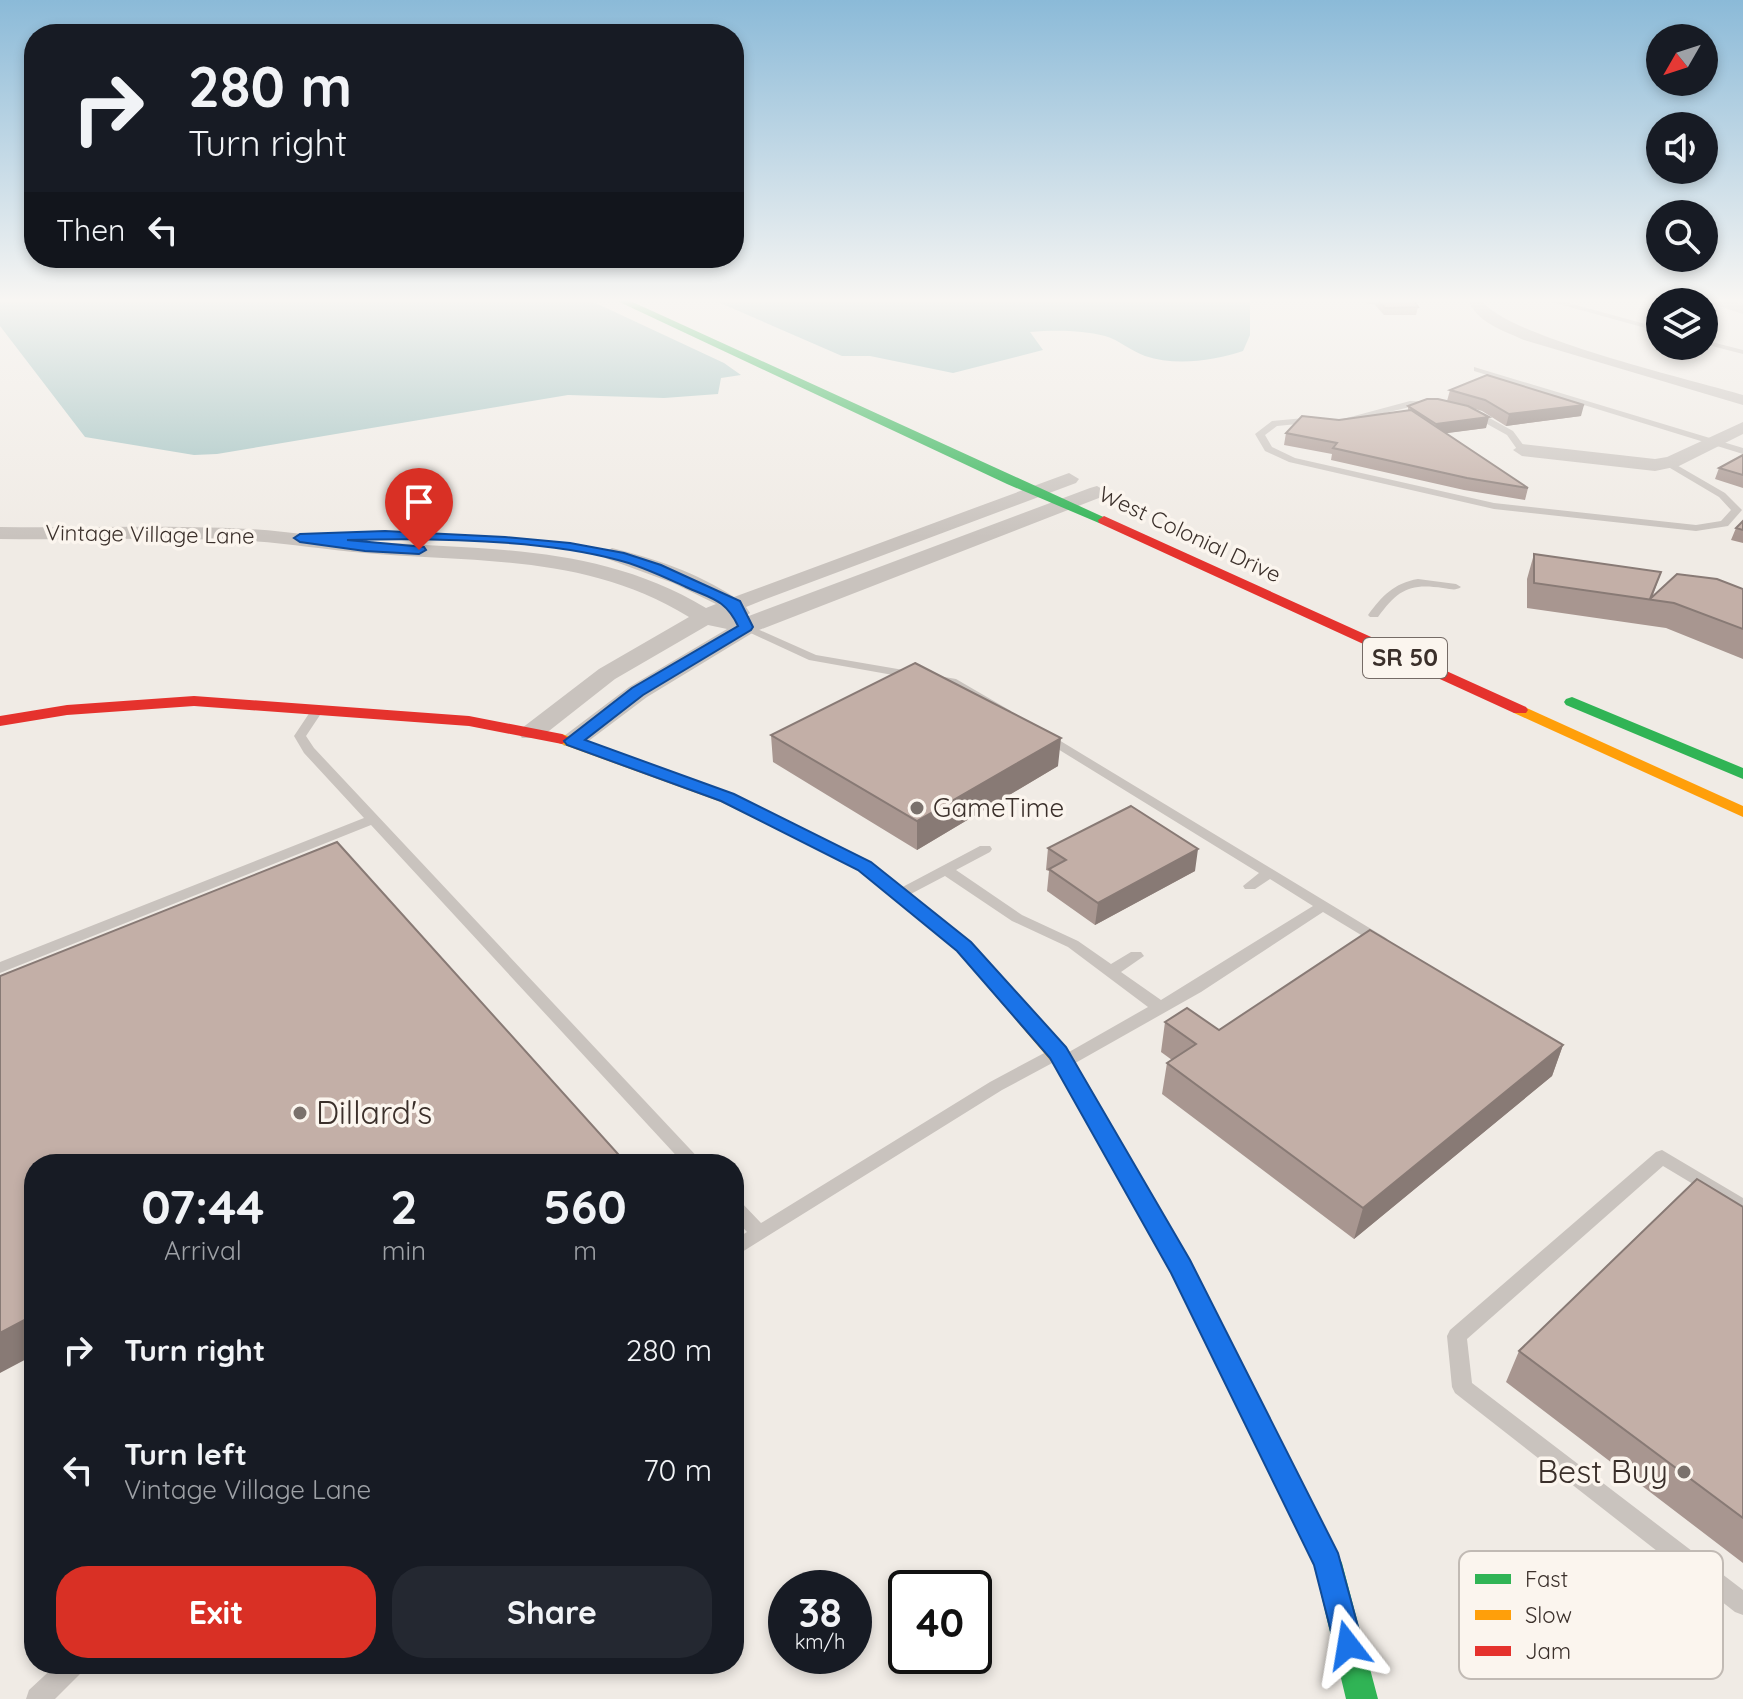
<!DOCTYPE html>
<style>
body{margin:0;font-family:Quicksand,sans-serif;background:#242831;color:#f1f3f6;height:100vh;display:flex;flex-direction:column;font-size:30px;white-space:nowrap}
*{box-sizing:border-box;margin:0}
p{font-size:26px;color:#9ea1a6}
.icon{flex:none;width:44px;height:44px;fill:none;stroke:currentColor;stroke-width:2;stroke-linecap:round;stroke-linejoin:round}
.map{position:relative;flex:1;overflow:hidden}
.side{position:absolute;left:24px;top:1154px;width:720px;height:520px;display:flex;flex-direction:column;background:#171b24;border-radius:32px;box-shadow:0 4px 12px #0003}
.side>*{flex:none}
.banner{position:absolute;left:24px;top:24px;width:720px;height:244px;border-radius:32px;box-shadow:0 4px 12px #0003;background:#171b24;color:#f1f3f6;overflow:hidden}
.needle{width:52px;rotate:231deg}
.fabs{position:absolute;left:1646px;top:24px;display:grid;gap:16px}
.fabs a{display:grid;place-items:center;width:72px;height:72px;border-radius:50%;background:#171b24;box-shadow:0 4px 12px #0003;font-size:40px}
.speed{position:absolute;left:768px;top:1570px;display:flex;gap:16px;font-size:40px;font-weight:700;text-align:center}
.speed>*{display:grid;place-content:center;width:104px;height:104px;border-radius:50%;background:#171b24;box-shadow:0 4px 12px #0003;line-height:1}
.speed small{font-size:20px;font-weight:400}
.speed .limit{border:4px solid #111;border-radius:12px;background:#fff;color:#111}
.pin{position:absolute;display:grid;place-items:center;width:68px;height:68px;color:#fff;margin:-82px -34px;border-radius:50% 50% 50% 0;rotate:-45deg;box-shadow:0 0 8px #0007}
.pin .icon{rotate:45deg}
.me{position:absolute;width:88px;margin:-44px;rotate:346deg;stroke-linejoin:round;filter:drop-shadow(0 0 6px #0008)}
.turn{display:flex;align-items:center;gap:28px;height:168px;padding:0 32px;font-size:36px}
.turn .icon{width:104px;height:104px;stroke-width:2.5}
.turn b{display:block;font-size:56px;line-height:68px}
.then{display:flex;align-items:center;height:76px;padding:0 32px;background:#0003;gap:16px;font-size:30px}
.eta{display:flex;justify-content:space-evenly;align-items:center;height:136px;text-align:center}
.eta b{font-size:48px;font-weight:700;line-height:56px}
.button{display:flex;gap:16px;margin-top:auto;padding:16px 32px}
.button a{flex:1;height:92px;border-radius:32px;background:#d93025;color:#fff;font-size:32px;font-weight:700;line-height:92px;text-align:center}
.button a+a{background:#242831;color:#f1f3f6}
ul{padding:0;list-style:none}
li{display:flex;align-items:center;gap:24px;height:120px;padding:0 32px}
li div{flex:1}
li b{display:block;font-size:30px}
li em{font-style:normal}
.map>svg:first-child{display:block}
.water{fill:#a1c2c1}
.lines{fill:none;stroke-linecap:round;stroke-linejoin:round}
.lane{fill:#c9c3be;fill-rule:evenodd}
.street{fill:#c9c3be;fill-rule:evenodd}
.fast{fill:#30b455;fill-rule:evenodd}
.slow{fill:#ff9f0a;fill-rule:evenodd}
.jam{fill:#e5322d;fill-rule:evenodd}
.wall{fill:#a89690}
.shaded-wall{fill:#887a75}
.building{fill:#c3afa7;stroke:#887a75;stroke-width:2}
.route{fill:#1a73e8;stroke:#114b97;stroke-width:2}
.poi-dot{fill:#7a716c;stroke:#fbf5ee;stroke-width:3}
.labels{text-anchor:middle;stroke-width:7;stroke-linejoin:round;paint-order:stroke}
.far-street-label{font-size:22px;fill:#3b302b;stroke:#fbf5ee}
.shield{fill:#fbf5ee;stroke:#756b66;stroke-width:2}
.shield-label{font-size:24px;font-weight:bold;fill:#3b302b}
.poi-label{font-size:26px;fill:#3b302b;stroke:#fbf5ee;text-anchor:start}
.near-poi-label{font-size:32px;fill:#3b302b;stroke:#fbf5ee;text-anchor:start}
.key{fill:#fbf5ee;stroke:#c1bab4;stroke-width:2}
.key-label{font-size:22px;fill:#3b302b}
</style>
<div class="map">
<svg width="1743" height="1699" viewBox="0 0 1743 1699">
<rect width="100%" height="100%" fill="#f0ebe5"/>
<path class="water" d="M0,299H587L724,363L741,375L721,378L718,394L664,398L568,395L217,454L194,455L85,437L0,326Z
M711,299H1250V335L1243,351C1213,361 1175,366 1145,356C1131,351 1119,340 1105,336C1082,330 1054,330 1030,332L1043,350L953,373L870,356H842Z"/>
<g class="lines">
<path class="lane" d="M1541,299H1554L1660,328V332Z
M1704,340L1743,350V354L1704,344Z
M1474,367L1743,448V454L1474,371Z
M1410,401L1433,402L1437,405L1433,408L1410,407L1347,422L1343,419Z
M1469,410H1475L1513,431L1527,450L1525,452H1519L1507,435L1469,414Z
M1315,417L1319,420L1318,422L1277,426L1265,435L1272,447L1295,458L1494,503L1696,525L1721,521L1731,510L1719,497L1665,465V461L1668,460L1725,493L1742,510L1728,526L1696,531L1494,509L1289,462L1265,451L1255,434L1272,421Z
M1418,579L1456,584L1461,587C1455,591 1452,589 1443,588C1409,583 1398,590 1378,617H1370L1368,615C1382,596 1394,583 1418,579Z
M746,624L816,655L956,679L1011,711L1005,715L1001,714L949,685L809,660L742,629V625Z
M318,705L324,709L306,736L314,748L704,1164H684L371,825L0,973V962L364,818L304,753L294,736L314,706Z
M1044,731L1386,938L1389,941L1381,946L1376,944L1323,912L1201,992L1070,1066H1058L1056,1061L1002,1090L734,1257V1240L747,1232L734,1218V1199L740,1201L761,1223L990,1082L1048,1051H1060L1062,1056L1148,1007L1068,947L1012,921L945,876L905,897H895L893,894L895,891L980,846H990L992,849L990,852L956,870L1022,915L1078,941L1111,964L1131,952H1141L1144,956L1121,972L1161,1000L1313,906L1270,879L1255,889H1245L1243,886L1259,873L1040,738L1038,735L1040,732Z
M1662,1150L1743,1198V1214L1663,1166L1467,1339L1472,1383L1743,1590V1615L1735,1612L1455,1393L1452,1387L1447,1336L1450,1330L1656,1152Z
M57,1664H86L82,1672L55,1699H26L29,1690Z"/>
<path class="street" d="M1467,299H1481C1500,335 1696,381 1743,395V405L1524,340C1502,330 1478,323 1467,299Z
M1698,299H1722L1743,304V314Z
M1743,422V434L1679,466L1655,471L1522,456L1513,450L1522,444L1655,459L1667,457Z
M1069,473L1079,479L1076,483L766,599L746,607L750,613L741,619L1090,488L1097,486L1107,492L1104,496L754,632L647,697L582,746H564L560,741L564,736L629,687L727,629L708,625L615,679L540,738H522L518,733L522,728L599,669L689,617C586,554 480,563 365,553C326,550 288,543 250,541C167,537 83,540 0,539V527C83,528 167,525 249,529C288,531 326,538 365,541C486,551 597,543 706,608L716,604L673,583L605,558L602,554L612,548C653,558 698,573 734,597Z"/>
<path class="fast" d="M613,299H626L1110,520L1099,523L1007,484Z
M1572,697L1743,768V779L1566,705L1564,702L1566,699Z
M1241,1376L1250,1380L1342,1563L1378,1699H1346L1314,1565L1228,1388L1232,1380Z"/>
<path class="slow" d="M1520,705L1743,806V817L1514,713L1512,710L1514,707Z
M562,734L733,794L870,862L971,943L1072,1057L1088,1085L1085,1091L1077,1093L1069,1091L1056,1067L957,951L858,870L721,802L556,742L554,739Z"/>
<path class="jam" d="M1104,516L1526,707L1528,710L1526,713H1514L1099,523L1098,520Z
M194,696L469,716L562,734L570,739L562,744L469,726L194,706L67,715L0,726V716L67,705Z
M1077,1077L1085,1079L1190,1261L1254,1388L1250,1396L1241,1400L1232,1396L1171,1273L1066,1085L1069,1079Z"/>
</g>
<path class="wall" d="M1363,299H1413L1418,307L1416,315H1384L1374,304L1365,303Z
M1450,390L1581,416L1506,426L1482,411L1472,408L1486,428L1446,433L1528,488L1525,500L1464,490L1331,460L1332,454L1284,445L1286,433L1339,420L1408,410V406L1447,401Z
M1743,455V488L1715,479L1719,468Z
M1743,521V543L1731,540L1736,528Z
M1534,554L1661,572L1653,595L1743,589V659L1666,628L1527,608V579Z
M771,735L1058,766L917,850L773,762Z
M1048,848L1195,871L1095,925L1047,891L1049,871L1046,870Z
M1165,1022L1219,1030L1563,1045L1552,1076L1354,1239L1162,1094L1167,1063L1172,1060L1161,1052Z
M1743,1207V1563L1506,1382L1519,1351Z"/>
<path class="shaded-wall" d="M1584,405L1581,416L1506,426L1509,414Z
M1489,417L1486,428L1433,435L1436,424Z
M1061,738L1058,766L917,850V821Z
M1198,849L1195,871L1095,925L1098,903Z
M1563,1045L1552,1076L1354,1239L1363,1208Z
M34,1315V1355L0,1373V1333Z"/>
<path class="building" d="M1378,299H1413L1418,307L1385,308Z
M1487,375L1584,405L1509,414L1485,400L1450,390Z
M1427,399H1438L1468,406L1489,417L1436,424L1408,406Z
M1411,410L1528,488L1467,478L1333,448L1337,443L1286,433L1302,416L1339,420Z
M1743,455V475L1719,468Z
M1743,521V530L1736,528Z
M1534,554L1661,572L1650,599L1677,574L1717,579L1743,589V629L1674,603L1534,583Z
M915,663L1061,738L917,821L771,735Z
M1131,806L1198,849L1098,903L1049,869L1066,860L1048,848Z
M337,842L627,1164H34V1315L0,1333V976Z
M1370,930L1563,1045L1363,1208L1167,1063L1196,1044L1165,1022L1187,1008L1219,1030Z
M1697,1179L1743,1207V1518L1519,1351Z"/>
<linearGradient id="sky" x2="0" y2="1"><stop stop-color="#8bbad8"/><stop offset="0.56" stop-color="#f8f6f3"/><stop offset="1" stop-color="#f8f6f3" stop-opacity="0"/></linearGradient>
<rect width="1743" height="537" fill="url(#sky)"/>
<path class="route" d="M385,531L505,537L570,543L624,553L661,565L740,601L753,627L751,630L643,695L585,740L734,794L871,862L971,942L1066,1047L1190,1260L1338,1553L1363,1645L1359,1655L1348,1660L1337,1655L1314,1565L1171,1273L1050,1058L957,951L858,870L721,801L567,745L564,741L632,688L738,626C725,599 712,599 686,587C664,577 642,566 618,560C541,539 427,538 347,540L424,547L426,550L419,554L365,551L300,542L294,538L300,534Z"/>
<g class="poi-dot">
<circle cx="917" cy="808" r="8"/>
<circle cx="300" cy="1113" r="8"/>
<circle cx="1684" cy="1472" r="8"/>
</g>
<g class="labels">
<g class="far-street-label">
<text transform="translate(150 534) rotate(1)" y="8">Vintage Village Lane</text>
<text transform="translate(1190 534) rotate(25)" y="8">West Colonial Drive</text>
</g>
<rect class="shield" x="1363" y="638" width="84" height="40" rx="6"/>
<g class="shield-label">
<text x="1405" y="666">SR 50</text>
</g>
<g class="poi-label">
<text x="933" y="817">GameTime</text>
</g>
<g class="near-poi-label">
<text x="316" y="1124">Dillard's</text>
<text x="1668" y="1483" text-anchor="end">Best Buy</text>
</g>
</g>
<rect x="1459" y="1551" width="264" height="128" rx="12" class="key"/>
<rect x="1475" y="1574" width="36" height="10" fill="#30b455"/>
<rect x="1475" y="1610" width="36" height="10" fill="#ff9f0a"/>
<rect x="1475" y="1646" width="36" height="10" fill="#e5322d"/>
<g class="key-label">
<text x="1525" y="1587">Fast</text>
<text x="1525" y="1623">Slow</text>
<text x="1525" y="1659">Jam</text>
</g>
</svg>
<div class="fabs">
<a><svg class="needle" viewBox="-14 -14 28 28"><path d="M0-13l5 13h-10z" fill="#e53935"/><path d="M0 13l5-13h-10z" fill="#9ea1a6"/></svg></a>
<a><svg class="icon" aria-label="sound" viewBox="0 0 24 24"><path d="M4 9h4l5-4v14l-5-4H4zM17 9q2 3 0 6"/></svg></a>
<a><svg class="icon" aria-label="search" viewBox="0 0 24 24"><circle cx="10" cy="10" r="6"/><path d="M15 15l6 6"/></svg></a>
<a><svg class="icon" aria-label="layers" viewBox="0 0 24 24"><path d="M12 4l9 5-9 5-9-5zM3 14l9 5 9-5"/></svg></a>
</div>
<div class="speed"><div>38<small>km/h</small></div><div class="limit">40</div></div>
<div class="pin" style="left:419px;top:550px;background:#d93025"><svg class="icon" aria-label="arrive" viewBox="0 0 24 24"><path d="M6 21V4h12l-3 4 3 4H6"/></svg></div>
<svg class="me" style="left:1348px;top:1645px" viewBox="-20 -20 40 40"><path d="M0-17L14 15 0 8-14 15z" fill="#1a73e8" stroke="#fff" stroke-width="4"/></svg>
<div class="banner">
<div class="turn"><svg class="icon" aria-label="right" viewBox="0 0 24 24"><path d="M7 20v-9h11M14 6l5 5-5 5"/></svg><div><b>280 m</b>Turn right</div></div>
<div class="then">Then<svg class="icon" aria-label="left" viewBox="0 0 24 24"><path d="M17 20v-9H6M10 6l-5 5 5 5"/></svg></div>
</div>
<section class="side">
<div class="eta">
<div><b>07:44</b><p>Arrival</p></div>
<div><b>2</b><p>min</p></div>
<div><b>560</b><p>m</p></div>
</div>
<ul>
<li><svg class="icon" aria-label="right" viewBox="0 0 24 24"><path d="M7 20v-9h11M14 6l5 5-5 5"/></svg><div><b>Turn right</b></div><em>280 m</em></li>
<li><svg class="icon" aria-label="left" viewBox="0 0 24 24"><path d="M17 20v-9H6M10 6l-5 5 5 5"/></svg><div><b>Turn left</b><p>Vintage Village Lane</p></div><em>70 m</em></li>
</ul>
<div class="button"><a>Exit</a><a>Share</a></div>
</section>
</div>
